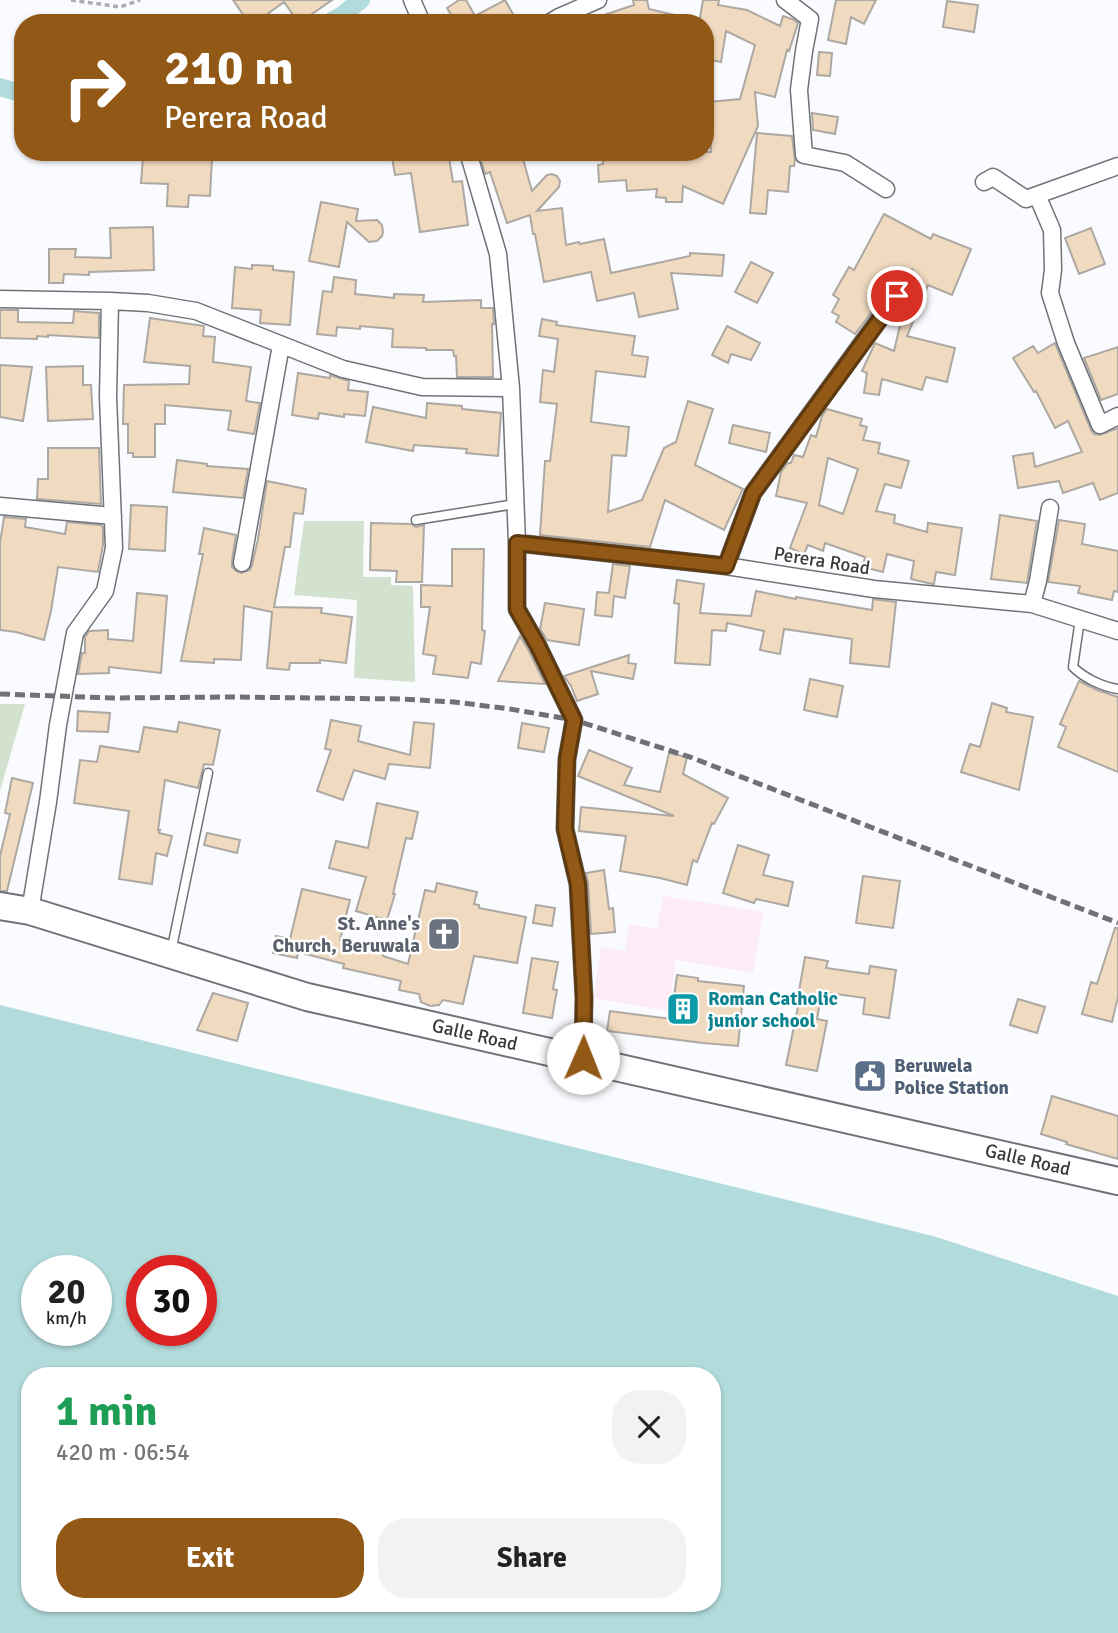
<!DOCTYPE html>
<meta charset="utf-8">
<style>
body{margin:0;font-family:Signika,sans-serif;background:#f2f2f2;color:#222;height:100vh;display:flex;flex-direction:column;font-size:26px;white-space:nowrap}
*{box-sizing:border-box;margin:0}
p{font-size:23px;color:#767676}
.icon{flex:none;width:38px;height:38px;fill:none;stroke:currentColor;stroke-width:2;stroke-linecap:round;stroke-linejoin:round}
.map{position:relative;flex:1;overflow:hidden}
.side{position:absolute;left:21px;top:1367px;width:700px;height:245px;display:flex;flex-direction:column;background:#fff;border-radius:28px;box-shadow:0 2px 5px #0004}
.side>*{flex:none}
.guide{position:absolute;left:14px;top:14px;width:700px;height:147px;border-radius:28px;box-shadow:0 2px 5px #0004;background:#925815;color:#fff;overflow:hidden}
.speed{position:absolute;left:21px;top:1255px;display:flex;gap:14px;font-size:35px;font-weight:700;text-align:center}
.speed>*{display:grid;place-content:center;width:91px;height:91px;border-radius:50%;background:#fff;box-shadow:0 2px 5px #0004;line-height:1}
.speed small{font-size:18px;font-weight:400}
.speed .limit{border:10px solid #d22;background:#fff;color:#111}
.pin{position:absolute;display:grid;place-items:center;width:60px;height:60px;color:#fff;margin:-30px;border:4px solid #fff;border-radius:50%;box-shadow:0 2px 7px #0007}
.me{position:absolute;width:77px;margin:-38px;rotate:1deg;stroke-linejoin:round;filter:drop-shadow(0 0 5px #0008)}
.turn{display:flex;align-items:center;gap:24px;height:147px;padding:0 35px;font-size:32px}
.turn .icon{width:91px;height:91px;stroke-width:2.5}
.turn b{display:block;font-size:49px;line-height:60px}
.round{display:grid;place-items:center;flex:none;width:74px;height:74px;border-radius:28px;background:#f2f2f2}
.summary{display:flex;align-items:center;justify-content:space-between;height:119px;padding:0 35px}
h1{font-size:42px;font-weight:800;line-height:52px;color:#1e9e55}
.action{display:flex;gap:14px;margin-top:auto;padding:14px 35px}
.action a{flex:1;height:80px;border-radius:28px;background:#925815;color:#fff;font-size:28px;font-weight:800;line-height:80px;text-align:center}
.action a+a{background:#f2f2f2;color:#222}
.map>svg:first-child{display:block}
.education{fill:#fdebf7}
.green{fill:#d2e2ce}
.water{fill:#b2dbdc;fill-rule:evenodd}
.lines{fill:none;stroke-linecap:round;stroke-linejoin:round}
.canal{stroke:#b2dbdc;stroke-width:18}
.building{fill:#f0dac0;stroke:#ada8a2;stroke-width:2;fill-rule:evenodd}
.service-casing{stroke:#6f7379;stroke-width:11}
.minor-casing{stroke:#6f7379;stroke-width:19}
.trunk-casing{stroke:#6f7379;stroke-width:30}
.path{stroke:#abadaf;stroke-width:3.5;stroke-dasharray:5 3.5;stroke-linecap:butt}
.service{stroke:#fff;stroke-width:8}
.minor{stroke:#fff;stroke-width:16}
.trunk{stroke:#fff;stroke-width:26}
.rail{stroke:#707174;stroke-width:5;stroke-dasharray:10 5;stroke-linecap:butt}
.route-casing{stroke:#5f390e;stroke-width:18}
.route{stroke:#925815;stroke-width:12}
.labels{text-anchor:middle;stroke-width:5;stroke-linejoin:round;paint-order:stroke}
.street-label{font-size:19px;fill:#36383a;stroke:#fff}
.worship-label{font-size:19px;font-weight:bold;fill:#5b616d;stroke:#fff;text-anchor:end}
.culture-label{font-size:19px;font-weight:bold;fill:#0d838f;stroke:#fff;text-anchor:start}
.service-label{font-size:19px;font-weight:bold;fill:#4e5e75;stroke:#fff;text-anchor:start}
</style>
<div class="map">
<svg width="1118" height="1633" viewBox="0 0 1118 1633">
<rect width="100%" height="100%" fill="#fafbfe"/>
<path class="education" d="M663,896L763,912L753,973L676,960L668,1011L593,998L601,947L625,951L629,924L657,929Z"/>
<path class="green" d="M304,521H364L363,577H391V585L413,586L415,682L354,678L357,600L294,595Z
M0,704H25L0,791Z"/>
<path class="water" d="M0,1005L933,1236L1118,1296V1633H0ZM37,1270H96V1330H37ZM142,1270H201V1330H142ZM30,1376H712V1603H30Z"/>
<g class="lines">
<path class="canal" d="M329,23L342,15L361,0
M0,87L23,94"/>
</g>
<path class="building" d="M233,0H332L299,23L284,2L255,23H249Z
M459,0H466L475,16L505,0L518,23H456L447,8Z
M633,0H647L649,9L683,17V23H589V20L634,5Z
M703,0H719L718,5L747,10L780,26L783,16L792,19L798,23L789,51L787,50L775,97L755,92L758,126L723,204L683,186L682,202H666V198L656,197L657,189L627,191L626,180L599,182L598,165L603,164V152H711L709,102L740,99L755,45L726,31L721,62L705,59V23H699Z
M836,0H876L864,24L851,17L846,44L828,40Z
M947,1L978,5L974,32L943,27Z
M819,52L832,53L830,76L817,75Z
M812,113L838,117L835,134L813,130Z
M757,133L792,136L795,160L794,166H790L788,192L768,190L766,214L750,213Z
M169,152H196L195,159H212L210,196L189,195L188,207L167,206L168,184L141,183L143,157L168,158Z
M391,152H439L440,158H449L453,182L462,181L468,225L420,232L411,173L395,175Z
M509,152H521L532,191L547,175L552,174L557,176L560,181L559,187L537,211L562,208L566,245L579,242L580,244L604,239L611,273L690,256V253L724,255L722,276L671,273L678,309L639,317L634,293L597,301L591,272L544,282L535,234H533L530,215L507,223L490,172L485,174L481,160Z
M321,202L358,209L356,221L377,220L382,225L383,232L382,236L377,241L369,242L347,222L339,267L309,261Z
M884,214L931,239L933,234L971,249L952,295L928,285L907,336L955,348L947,382L926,377L922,390L882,379L879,395L864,393L867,373L862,371L875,343L894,351L913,269L899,285H893L889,289L855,334L836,322L839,316L832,312L839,299L833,295L849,267L854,270Z
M153,227L154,270L89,272V275L64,274L63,283H49V249H76L75,257L111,258L110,228Z
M1091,228L1105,264L1079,274L1065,238Z
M751,262L773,273L757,303L735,292Z
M252,265L273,266V270L294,272L290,325L260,323L261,310L232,308L235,267L252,269Z
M334,277L356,280L355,294L394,298V294L424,295L423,302L481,300V308H493L494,324H492L493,377H457L456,356H454L453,350H426V348L392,347L393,329L360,326V329L337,327L336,336L317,334L323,291L332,292Z
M0,310H18V322L73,323L74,311L99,313V338L48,335V337L37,336V339L0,338Z
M150,318L204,326L203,336L215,337L213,362L251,367L246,401L260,403L254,434L228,430L231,411L165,405V424H155V457H133V453H128V424H123L124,385L189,384L190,366L144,362Z
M542,319L557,322L556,325L635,336L632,355L648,357L645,377L596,371L591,422L629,427L626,456L612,455L608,512L642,500L664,448L676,442L688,401L713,409L695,465L743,489L724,530L665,500L650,547L540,535L545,461H550L557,404L540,402L543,370L554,372L558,339L539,336Z
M727,326L760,343L751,360L731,354L728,363L712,355Z
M1055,343L1091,430L1094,434L1100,435L1118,428V493L1100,500L1093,483L1063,493L1059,481L1018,488L1013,456L1033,453L1035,467L1082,452L1068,421L1055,428L1036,391L1034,392L1013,358L1033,346L1038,353Z
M1118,347V394L1101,400L1084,358Z
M0,365L32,367L23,421L0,417Z
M83,366V385H91L93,419L48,421L46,367Z
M298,373L330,378V375L349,381L348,390L368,392L365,416L344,414V417L319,413L318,419L292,415Z
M427,403L462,406V409L501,413L498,456L466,453L467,449L414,445L413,451L366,442L373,407L426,418Z
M827,409L862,419L860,425L867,427L863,440L880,443L878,453L909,461L901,488L885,484L876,511L895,515L894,523L927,532L928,523L962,528L955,575L936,572L934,584H932L911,579L914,561L887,554L883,572L863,567L865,557L825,543L823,551L808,545L804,554L790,548L807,503L776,496L781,472L788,463H791L794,455L803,457L811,435L816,437L822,416ZM828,458L858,469L843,514L819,505Z
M733,425L770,433L766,452L729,443Z
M48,448H99L101,504L37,499L38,479H48Z
M177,460L207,464V466L248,469L243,498L173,492Z
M267,481L306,489L303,514L294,513L290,547H285L274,607L322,608L321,613L352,617L346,663L320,660V663H290L289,670L267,668L272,612L244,606L241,660L214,659V663L181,661L203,554H199L204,528L236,535L232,561V567L236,571L241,573L250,570L252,565L258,539Z
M131,505L167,507L165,551L129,549Z
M1000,515L1037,521L1027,583L991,579Z
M4,517L26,519L25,527L65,534L67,522L100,525L103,527V545L98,572L58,567L51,611L44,640L16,632L0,630V543Z
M1059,520L1085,524L1082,544L1118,551V592L1114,591L1112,600L1078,593L1080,586L1048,582Z
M371,523L411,524L416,527L424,525L422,582H396L397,571L370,570Z
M452,549H484L482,630L485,631L481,664L471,662L468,678L433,674L436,656L423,654L430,607H421V585L452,586Z
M613,564L630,566L625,598L614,596L612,617L595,615L597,592L609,593Z
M677,580L704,584L700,613L751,616L756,591L796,599V597L872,610L873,599L896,602L889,667L850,663L852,639L784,629L780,654L760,650L764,631L727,623L726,631L712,630L710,665L675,663L679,604L674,603Z
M137,593L167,596L161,673L109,667V673L78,674L82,653H85V637L89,631L108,630V639L133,641Z
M545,603L584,609L579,645L547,640L540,629Z
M520,636L529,651L545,684L498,681Z
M629,655L628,663L636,664L633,679L591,671L598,694L577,701L571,686L564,676Z
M810,679L843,686L837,717L804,710Z
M1079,681L1097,690L1118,697V772L1058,747L1066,727L1060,724Z
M992,703L1007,708L1006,712L1033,717L1019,790L961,772L970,744L980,747Z
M78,711L110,713L108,732L77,731Z
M331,720L361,726L358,741L410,755L414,722L434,724L430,768L389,764L385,779L354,770L343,800L317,791L331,750L325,749Z
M179,722L220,730L213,765L204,764L198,788L165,780L158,830H160L159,833L172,836L167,856L156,853L152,884L119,879L129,811L74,803L80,760L97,762L100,746L139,752L144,727L177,732Z
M522,723L549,728L544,752L518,748Z
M589,750L632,768L624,785L660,792L669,753L687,757L683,774L728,798L714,824L712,823L697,862L693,860L687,885L660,878L620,871L626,836L579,831L581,807L674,816L578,776Z
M12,778L33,783L7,891H0V856L10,814L5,813Z
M377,803L418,812L412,839L406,838L393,894H395L387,920L356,911L366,877L329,868L336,841L368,848Z
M207,833L240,840L237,853L204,845Z
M738,845L769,855L763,875L793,882L788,906L756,899L754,903L723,893Z
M604,870L609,909L613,908L615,932L591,934L588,883L586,873Z
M863,876L900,881L893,928L856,923Z
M437,883L477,892L474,904L479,905V908L526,917L517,963L474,956L463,1004L443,1000L439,1005L430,1006L421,1002L419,994L399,990L401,981L343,968L344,964L298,952L297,958L273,953L276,936L290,939L302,889L350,900L340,940L384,950L383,956L408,964L425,890L435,892Z
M536,905L555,908L552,926L533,923Z
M1115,928H1118V997L1112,1022L1082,1014L1091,982L1097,984Z
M805,957L828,961L826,968L869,974L870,966L896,970L889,1018L863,1014L865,998L822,992L817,1019L827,1021L817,1071L786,1065L799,1002H797Z
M532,958L558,962L553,989L557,990L552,1018L523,1013Z
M677,975L698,978V981L744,986L738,1046L703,1043L607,1031L610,1011L671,1019Z
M213,993L248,1003L237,1041L197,1030Z
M1018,999L1045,1007L1037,1033L1010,1025Z
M1052,1096L1118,1116V1159L1066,1144L1067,1142L1041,1134Z"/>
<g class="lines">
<defs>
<path id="service" d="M416,520L515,504
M1080,619L1073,667C1084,678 1103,687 1118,689
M171,952L208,773"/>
<path id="minor" d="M412,0L422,23
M785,0L810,19L804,51L799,90L804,155L845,163L886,189
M549,23L559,17L598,0
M468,152L498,254L511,388L517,543V609L538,646L574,720L567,759L565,829L578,884L584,998L583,1058
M984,182L993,177L1026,199L1118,166
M1037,195L1052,230L1053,270L1050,293L1066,343L1100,425L1118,416
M0,299L110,301L148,303L196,311L343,369L422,387L511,388
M0,506L113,516
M517,543L726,566L874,589L1032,604L1118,631
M242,563L281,345
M726,566L753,493L897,295
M1032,604L1038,581L1050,508
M30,911L48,802L58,725L75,633L105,591L114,548L108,397L110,301"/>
<path id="trunk" d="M0,906L30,911L307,997L1118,1181"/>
</defs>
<use href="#service" class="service-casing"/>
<use href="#minor" class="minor-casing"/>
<use href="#trunk" class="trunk-casing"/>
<path class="path" d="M71,0L120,7L140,0"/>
<use href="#service" class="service"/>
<use href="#minor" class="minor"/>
<use href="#trunk" class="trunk"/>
<path class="rail" d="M0,694L113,698L230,697L401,699L454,702L510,709L574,720L690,757L1118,923"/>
</g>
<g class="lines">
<defs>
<path id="route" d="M583,1058L584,998L578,884L565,829L567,759L574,720L538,646L517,609V543L726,566L753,493L897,296"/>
</defs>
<use href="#route" class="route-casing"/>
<use href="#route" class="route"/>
</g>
<defs>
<symbol id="church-square" viewBox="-11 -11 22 22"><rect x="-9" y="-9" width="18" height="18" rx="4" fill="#6b7280" stroke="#fff"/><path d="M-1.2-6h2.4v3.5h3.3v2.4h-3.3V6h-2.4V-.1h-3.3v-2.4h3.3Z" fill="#fff"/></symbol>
<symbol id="building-square" viewBox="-11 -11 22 22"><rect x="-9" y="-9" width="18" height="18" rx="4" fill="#0f9aa8" stroke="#fff"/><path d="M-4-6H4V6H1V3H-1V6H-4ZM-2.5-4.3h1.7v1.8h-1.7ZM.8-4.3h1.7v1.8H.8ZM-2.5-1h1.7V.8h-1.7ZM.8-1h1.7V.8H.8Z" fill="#fff"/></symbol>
<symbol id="civic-square" viewBox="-11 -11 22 22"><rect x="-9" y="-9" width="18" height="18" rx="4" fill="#5c6f8a" stroke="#fff"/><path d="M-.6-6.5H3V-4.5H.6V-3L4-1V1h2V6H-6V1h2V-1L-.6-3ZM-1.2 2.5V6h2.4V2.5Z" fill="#fff"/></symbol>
</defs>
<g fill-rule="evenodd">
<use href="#church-square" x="425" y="915" width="38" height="38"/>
<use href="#building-square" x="664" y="990" width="38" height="38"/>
<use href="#civic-square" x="851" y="1057" width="38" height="38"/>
</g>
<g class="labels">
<g class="street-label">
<text transform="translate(822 560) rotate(9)" y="7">Perera Road</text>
<text transform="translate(475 1034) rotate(13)" y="7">Galle Road</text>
<text transform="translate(1028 1159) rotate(13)" y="7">Galle Road</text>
</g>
<g class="worship-label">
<text x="420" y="930">St. Anne's<tspan x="420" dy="22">Church, Beruwala</tspan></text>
</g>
<g class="culture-label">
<text x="708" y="1005">Roman Catholic<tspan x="708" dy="22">junior school</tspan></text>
</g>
<g class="service-label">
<text x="894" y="1072">Beruwela<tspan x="894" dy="22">Police Station</tspan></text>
</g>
</g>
</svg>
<div class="speed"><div>20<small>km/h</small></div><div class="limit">30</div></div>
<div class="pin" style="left:897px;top:296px;background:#d93025"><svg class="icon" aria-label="arrive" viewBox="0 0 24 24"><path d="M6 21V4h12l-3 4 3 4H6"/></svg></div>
<svg class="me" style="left:583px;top:1058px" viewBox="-20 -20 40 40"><circle r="19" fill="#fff"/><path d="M0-13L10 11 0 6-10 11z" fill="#925815"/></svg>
<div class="guide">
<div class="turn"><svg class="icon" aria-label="right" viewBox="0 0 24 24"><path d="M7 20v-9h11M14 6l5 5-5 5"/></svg><div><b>210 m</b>Perera Road</div></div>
</div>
<section class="side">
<div class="summary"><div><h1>1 min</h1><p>420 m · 06:54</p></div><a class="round"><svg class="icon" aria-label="close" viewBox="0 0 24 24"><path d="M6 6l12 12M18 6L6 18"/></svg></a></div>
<div class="action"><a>Exit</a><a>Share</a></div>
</section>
</div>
